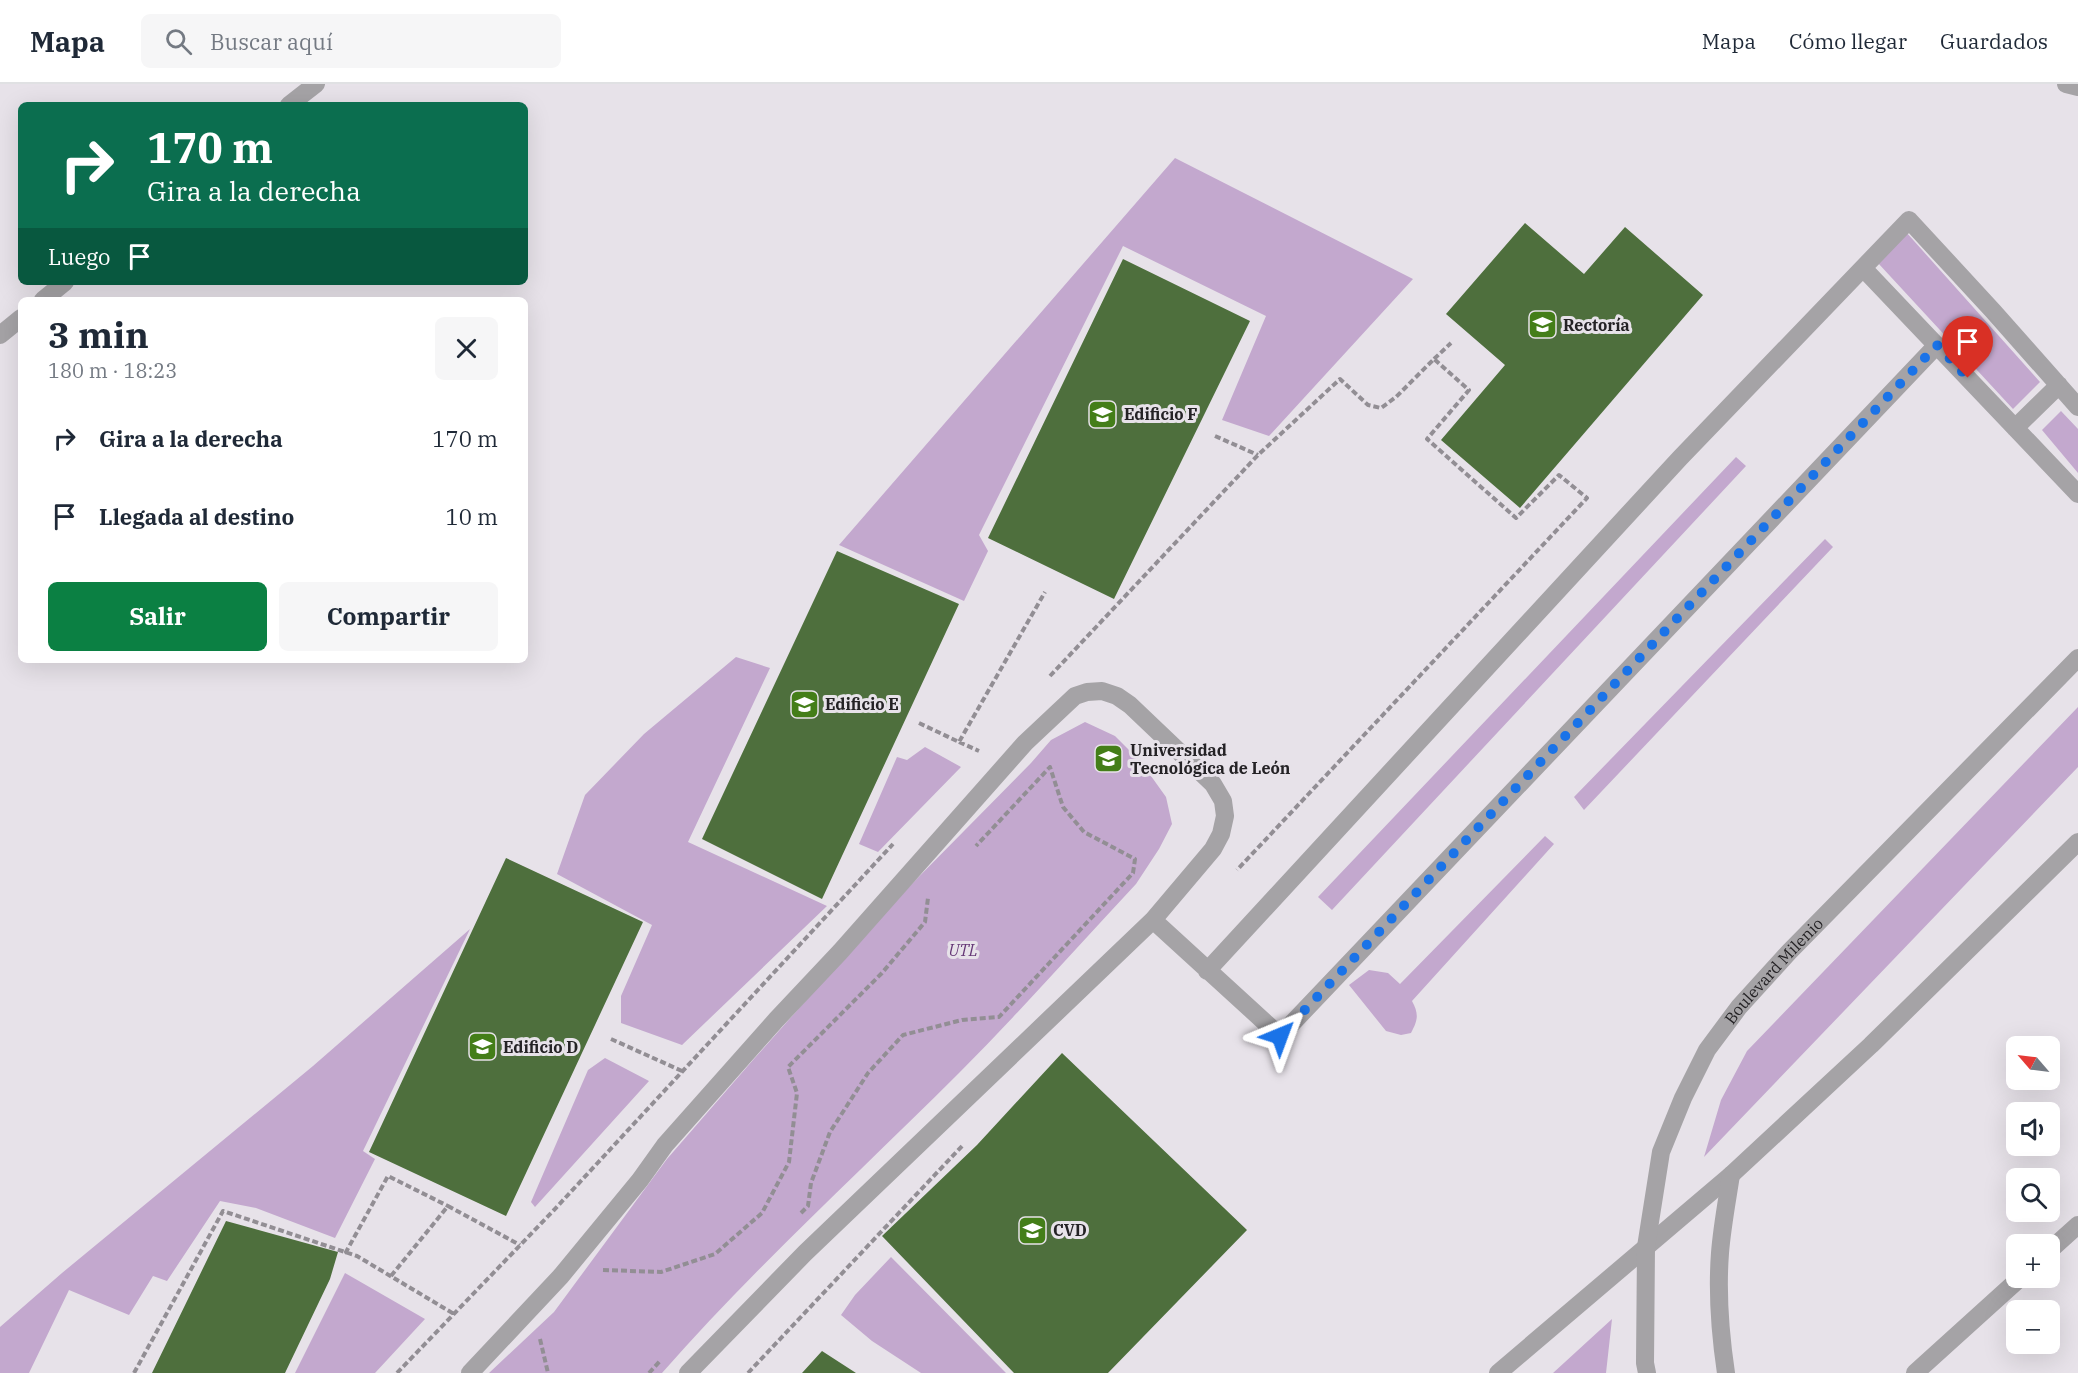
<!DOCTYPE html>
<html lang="es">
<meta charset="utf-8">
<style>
body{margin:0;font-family:"IBM Plex Serif",serif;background:#f6f6f7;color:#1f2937;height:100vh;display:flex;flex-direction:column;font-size:22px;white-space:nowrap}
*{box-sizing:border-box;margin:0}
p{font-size:20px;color:#747a83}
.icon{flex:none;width:33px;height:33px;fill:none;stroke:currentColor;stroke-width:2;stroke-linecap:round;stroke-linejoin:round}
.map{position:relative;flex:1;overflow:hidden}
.sheet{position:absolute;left:18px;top:213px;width:510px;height:366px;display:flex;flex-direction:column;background:#fff;border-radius:9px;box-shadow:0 6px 24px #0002}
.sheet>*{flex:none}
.top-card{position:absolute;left:18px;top:18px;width:510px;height:183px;border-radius:9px;box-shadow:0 6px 24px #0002;background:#0b6e4f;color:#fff;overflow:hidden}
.needle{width:39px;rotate:298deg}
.fabs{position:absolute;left:2006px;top:952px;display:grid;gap:12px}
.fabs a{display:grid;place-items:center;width:54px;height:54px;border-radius:9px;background:#fff;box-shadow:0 6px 24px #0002;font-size:30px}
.pin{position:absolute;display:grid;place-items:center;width:51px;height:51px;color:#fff;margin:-62px -26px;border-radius:50% 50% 50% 0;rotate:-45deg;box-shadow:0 0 6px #0007}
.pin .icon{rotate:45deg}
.me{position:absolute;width:66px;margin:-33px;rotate:44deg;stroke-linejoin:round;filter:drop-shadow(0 0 4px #0008)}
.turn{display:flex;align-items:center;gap:21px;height:126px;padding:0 30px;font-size:27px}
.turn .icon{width:78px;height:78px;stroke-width:2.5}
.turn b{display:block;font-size:42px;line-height:51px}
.then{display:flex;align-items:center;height:57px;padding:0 30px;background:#0003;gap:12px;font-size:22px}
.round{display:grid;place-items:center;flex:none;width:63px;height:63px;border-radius:9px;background:#f6f6f7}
.headline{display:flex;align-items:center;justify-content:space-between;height:102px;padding:0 30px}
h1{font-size:36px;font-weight:700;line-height:45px}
.cta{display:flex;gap:12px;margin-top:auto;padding:12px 30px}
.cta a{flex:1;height:69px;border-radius:9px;background:#0b8043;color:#fff;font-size:24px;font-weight:700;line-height:69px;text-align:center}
.cta a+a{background:#f6f6f7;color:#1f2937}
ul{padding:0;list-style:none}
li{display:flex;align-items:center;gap:18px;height:78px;padding:0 30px}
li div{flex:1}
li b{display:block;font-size:22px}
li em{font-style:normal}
header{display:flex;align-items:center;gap:36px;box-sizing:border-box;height:84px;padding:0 30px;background:#fff;border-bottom:2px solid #e0e1e3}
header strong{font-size:28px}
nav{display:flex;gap:33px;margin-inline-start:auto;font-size:21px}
.search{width:420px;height:54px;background:#f6f6f7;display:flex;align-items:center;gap:15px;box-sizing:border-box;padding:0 21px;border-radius:9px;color:#747a83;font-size:22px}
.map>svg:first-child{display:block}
.green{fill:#c3a8ce}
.building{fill:#4e6f3d}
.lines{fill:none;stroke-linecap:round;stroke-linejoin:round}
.path{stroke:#928e94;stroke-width:4;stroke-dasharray:6 3;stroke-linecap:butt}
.service{stroke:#a5a3a6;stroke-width:18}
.minor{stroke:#a5a3a6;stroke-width:18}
.tertiary{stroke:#a5a3a6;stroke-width:18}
.route{stroke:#1a73e8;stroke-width:10;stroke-dasharray:0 18}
.labels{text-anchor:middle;stroke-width:6;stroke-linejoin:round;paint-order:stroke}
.poi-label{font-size:16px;font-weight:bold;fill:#242225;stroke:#e7e2e9;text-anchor:start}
.park-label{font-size:16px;font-style:italic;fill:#653776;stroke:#e7e2e9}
.street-label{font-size:16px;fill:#242225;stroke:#e7e2e9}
</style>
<header>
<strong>Mapa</strong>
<div class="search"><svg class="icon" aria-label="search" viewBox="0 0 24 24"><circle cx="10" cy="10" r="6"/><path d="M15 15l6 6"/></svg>Buscar aquí</div>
<nav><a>Mapa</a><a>Cómo llegar</a><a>Guardados</a></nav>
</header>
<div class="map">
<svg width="2078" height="1289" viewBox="0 0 2078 1289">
<rect width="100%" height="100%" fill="#e7e2e9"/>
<path class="green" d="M1175,74L1413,195L1269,352L1222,336L1266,232L1123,162L979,451L988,467L964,517L839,461Z
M1906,148L2040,298L2013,325L1878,179Z
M2061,327L2078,345V389L2042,346Z
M1736,373L1746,382L1332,826L1318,813Z
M1825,455L1833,463L1584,726L1574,713Z
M736,573L770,584L688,758L827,822L682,961L621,939V912L652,841L557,790L585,711L644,650Z
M2078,623V683L1704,1073L1721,1016L1747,967Z
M1085,638L1115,652L1141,678L1166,713L1172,740L1159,765L1136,800C1077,863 1020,928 959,989C860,1088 755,1183 662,1289H489L554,1228L667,1075L753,976L891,821L1031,679L1051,656Z
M925,663L961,683L878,768L859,760L897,673L907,676Z
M1545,752L1554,760L1412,917C1419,930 1418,936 1411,949L1401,951L1386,947L1349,901L1369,886L1388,889L1400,900Z
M470,845L363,1067L375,1075L335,1154L256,1124L220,1117L167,1197L153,1192L129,1231L69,1206L29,1289H0V1243L62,1189L313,982Z
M605,974L649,997L535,1123L531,1118L588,986Z
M891,1173L1006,1289H921L872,1257L841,1231L855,1211Z
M345,1189L425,1235L375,1289H295Z
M1612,1235L1606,1289H1553Z"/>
<path class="building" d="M1525,139L1584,190L1625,143L1703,211L1520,424L1441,356L1505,281L1446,230Z
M1123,175L1250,237L1114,515L988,454Z
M837,467L959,520L822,815L702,755Z
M506,774L643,838L506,1132L369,1068Z
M1062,969L1247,1146L1108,1289H1014L882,1152L977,1061Z
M226,1137L338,1168L330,1195L285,1289H152Z
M822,1267L856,1289H802Z"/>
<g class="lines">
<path class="path" d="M1434,275L1451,259
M1215,352L1258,371
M1050,592L1258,371L1340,295L1368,321L1381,324L1396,313L1434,275L1469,306L1427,355L1516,434L1559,391L1587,414L1237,786
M919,639L959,658L1045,508
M959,658L979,667
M611,955L682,987
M801,1129L808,1122L811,1099L830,1048L868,989L903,951L962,936L999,933L1133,789L1135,775L1084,748L1063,723L1050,683L976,762
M347,1169L346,1168L388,1092L448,1122
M603,1186L661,1188L715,1170L762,1129L789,1078L797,1009L788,983L882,889L925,838L928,814
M391,1192L448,1122L520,1161
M540,1255L548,1289
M134,1289L223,1127L357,1172L454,1230
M397,1289L554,1126L893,760
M649,1289L661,1276
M748,1289L963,1061"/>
<path class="service" d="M2066,0L2078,3
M1863,184L2078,410
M2015,344L2059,301
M1153,836L1280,952L1937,261
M1207,887L1680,374L1909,136L1993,227L2078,323
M2049,1167L2078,1141
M470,1289L561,1192L640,1096L665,1061L776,936L840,868L1025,659L1075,612L1087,608L1102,607L1117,612L1130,621L1213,700L1223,717L1225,732L1221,750L1213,765L1153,836L805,1169L688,1289
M1915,1289L2020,1194"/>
<path class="minor" d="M289,21L316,0
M43,216L65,198
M0,251L21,234"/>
<g class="tertiary">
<path d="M1498,1289L1731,1091L1871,961L2078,758"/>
<path id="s1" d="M1647,1289L1645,1279L1646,1163L1661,1068L1683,1014L1707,966L1739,923L1789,868L2078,574"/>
<path d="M1726,1289C1720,1249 1717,1209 1720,1169C1722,1143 1727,1117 1731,1091"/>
</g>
</g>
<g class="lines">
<path class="route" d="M1280,952L1937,261L1968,294"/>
</g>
<defs>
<symbol id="school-square" viewBox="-11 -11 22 22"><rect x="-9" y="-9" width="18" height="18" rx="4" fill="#447e19" stroke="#e7e2e9"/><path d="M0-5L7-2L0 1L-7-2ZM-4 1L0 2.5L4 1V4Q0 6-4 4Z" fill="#fff"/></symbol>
<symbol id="university-square" viewBox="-11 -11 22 22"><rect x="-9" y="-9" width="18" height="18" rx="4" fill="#447e19" stroke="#e7e2e9"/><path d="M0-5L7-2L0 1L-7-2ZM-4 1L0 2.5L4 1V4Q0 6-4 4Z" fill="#fff"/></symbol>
</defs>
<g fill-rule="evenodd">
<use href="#school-square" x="1526" y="224" width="33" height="33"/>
<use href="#school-square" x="1086" y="314" width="33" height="33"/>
<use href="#school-square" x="788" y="604" width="33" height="33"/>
<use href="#university-square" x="1092" y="658" width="33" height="33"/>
<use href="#school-square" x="466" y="946" width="33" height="33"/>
<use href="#school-square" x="1016" y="1130" width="33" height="33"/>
</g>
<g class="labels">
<g class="poi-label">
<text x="1563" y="247">Rectoría</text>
<text x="1124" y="336">Edificio F</text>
<text x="825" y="626">Edificio E</text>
<text x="1130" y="672">Universidad<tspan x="1130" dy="18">Tecnológica de León</tspan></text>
<text x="503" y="969">Edificio D</text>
<text x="1053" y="1152">CVD</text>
</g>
<g class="park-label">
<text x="963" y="872">UTL</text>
</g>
<g class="street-label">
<text dy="6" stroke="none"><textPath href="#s1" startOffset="438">Boulevard Milenio</textPath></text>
</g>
</g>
</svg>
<div class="fabs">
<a><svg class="needle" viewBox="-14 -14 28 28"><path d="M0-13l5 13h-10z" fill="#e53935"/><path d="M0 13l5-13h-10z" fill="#747a83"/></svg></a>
<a><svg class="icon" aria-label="sound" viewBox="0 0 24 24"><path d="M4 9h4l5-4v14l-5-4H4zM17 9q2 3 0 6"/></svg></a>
<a><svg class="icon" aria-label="search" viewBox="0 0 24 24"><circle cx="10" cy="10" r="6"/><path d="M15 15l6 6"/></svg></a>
<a>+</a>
<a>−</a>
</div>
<div class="pin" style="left:1968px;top:294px;background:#d93025"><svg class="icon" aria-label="arrive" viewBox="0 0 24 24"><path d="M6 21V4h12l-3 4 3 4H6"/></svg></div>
<svg class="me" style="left:1280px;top:952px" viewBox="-20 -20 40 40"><path d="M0-17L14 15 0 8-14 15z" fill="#1a73e8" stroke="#fff" stroke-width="4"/></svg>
<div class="top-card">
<div class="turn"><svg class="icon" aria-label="right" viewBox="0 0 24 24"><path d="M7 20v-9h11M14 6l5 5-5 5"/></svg><div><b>170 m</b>Gira a la derecha</div></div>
<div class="then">Luego<svg class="icon" aria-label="arrive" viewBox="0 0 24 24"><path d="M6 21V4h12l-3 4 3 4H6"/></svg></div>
</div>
<section class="sheet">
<div class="headline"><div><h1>3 min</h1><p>180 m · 18:23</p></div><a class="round"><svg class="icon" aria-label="close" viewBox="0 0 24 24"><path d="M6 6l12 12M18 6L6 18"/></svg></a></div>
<ul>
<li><svg class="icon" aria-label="right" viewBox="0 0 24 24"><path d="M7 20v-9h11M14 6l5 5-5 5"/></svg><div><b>Gira a la derecha</b></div><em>170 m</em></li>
<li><svg class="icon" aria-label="arrive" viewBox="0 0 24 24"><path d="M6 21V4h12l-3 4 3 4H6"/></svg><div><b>Llegada al destino</b></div><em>10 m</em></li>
</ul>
<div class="cta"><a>Salir</a><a>Compartir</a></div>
</section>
</div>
